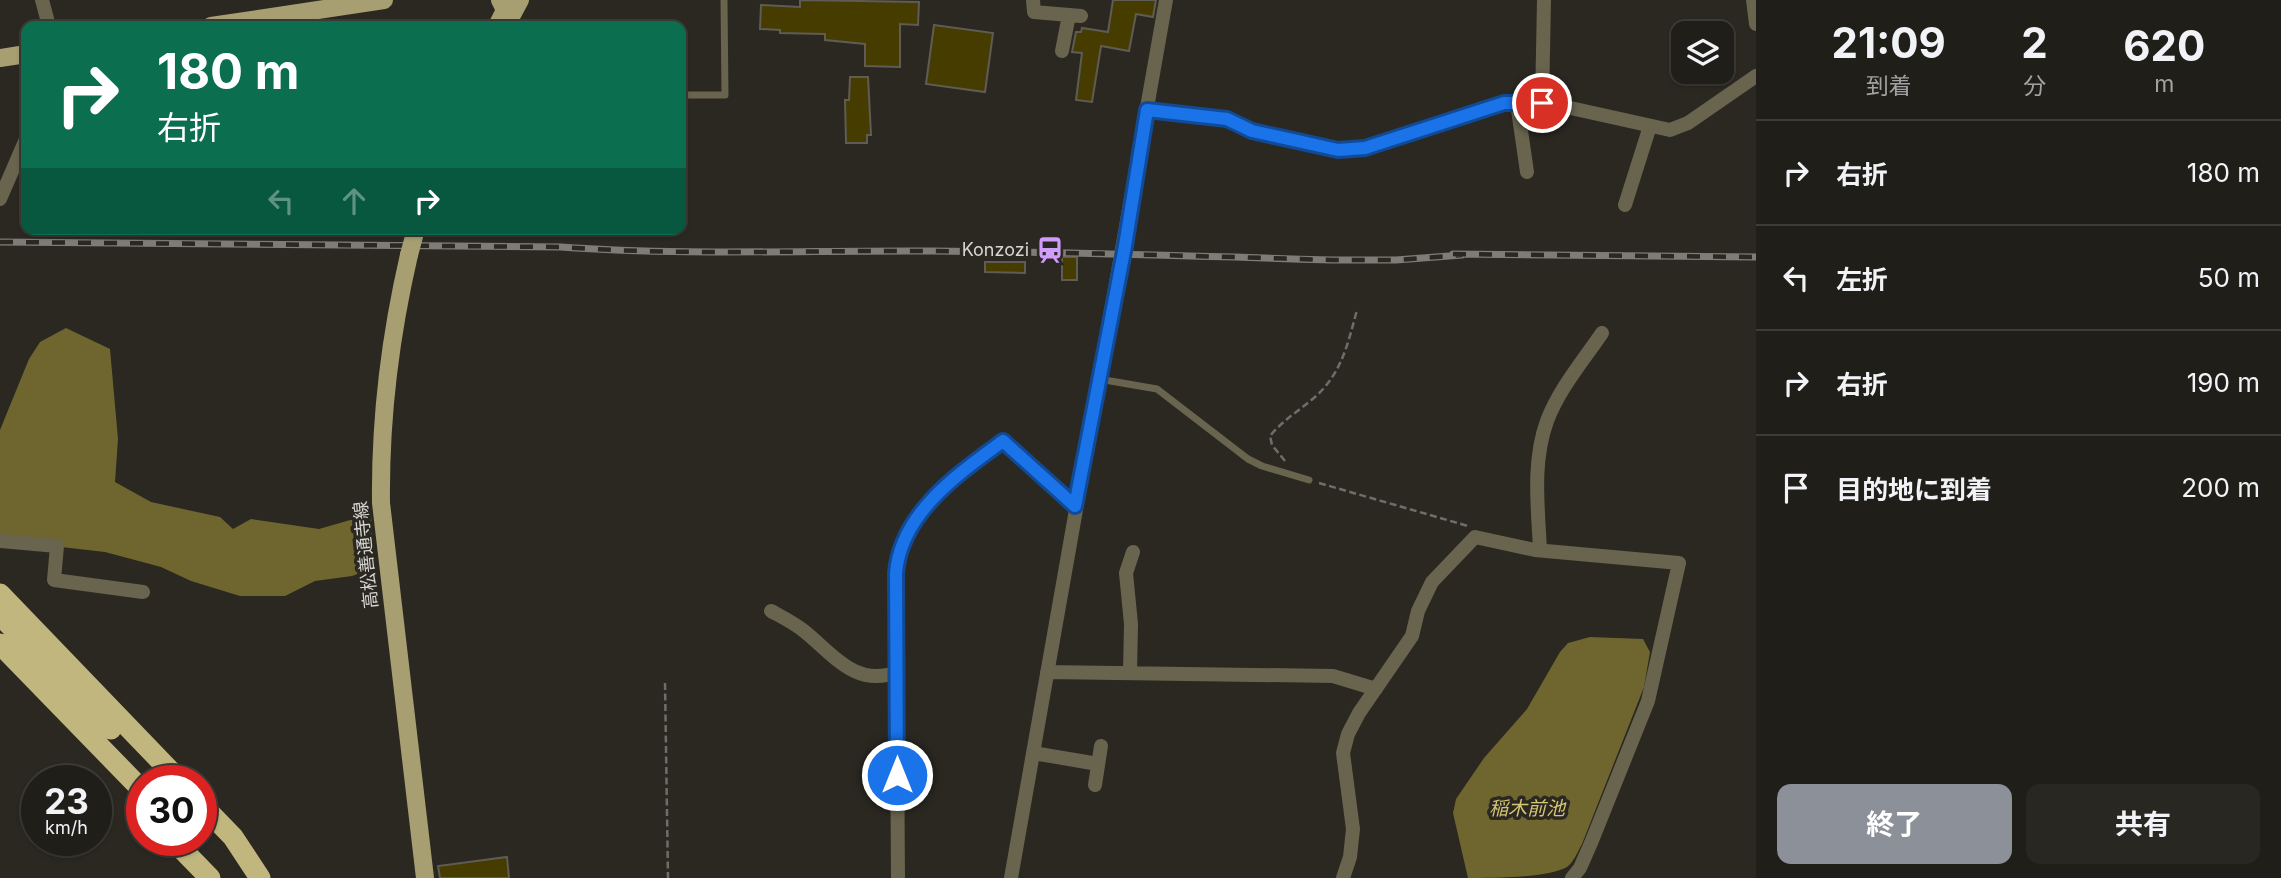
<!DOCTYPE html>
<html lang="ja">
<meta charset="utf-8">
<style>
body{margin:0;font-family:Inter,"Noto Sans JP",sans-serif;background:#282722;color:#f1f3f6;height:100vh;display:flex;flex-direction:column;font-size:26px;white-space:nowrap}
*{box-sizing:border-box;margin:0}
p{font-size:23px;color:#a2a2a2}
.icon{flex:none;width:38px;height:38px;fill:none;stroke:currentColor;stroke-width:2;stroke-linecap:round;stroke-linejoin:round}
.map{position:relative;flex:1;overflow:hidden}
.side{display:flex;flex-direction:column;background:#201e19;width:525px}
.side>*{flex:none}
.top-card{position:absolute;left:21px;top:21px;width:665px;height:214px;border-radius:14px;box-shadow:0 2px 5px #0004,0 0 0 2px #3d3c38;background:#0b6e4f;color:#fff;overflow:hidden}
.tools{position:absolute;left:1671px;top:21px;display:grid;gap:14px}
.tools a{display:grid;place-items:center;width:63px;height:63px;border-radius:14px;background:#201e19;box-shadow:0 2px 5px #0004,0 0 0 2px #3d3c38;font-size:35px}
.speed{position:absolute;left:21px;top:765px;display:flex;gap:14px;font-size:35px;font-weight:700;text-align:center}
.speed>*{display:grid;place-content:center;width:91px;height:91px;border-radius:50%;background:#201e19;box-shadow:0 2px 5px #0004,0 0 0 2px #3d3c38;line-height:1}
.speed small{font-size:18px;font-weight:400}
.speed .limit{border:10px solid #d22;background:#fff;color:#111}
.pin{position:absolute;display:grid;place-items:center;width:60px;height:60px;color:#fff;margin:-30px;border:4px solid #fff;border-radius:50%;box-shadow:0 2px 7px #0007}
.me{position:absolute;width:77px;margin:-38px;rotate:0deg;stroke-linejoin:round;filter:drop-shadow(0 0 5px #0008)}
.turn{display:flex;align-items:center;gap:24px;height:147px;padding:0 21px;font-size:32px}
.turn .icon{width:91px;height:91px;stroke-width:2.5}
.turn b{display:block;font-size:49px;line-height:60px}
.lanes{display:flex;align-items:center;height:66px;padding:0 21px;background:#0003;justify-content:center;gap:35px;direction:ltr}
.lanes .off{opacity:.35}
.eta{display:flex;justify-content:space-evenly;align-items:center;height:119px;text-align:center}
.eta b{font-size:42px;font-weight:700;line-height:49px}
.primary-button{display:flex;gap:14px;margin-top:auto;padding:14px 21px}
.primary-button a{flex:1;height:80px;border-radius:14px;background:#8c9099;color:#fff;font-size:28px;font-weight:700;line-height:80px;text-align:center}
.primary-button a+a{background:#282722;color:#f1f3f6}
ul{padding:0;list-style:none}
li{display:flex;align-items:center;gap:21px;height:105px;padding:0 21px;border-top:2px solid #3d3c38}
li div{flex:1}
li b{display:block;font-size:26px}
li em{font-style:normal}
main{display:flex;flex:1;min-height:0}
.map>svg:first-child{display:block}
.water{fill:#6f652f}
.building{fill:#463c00;stroke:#5e5c54;stroke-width:2}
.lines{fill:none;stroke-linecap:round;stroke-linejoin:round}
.path{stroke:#6f6d67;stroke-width:2.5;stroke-dasharray:7 3.5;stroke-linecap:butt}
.lane{stroke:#68644e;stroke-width:7}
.street{stroke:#68644e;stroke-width:14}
.primary{stroke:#a79f71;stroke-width:18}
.highway{stroke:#c0b67e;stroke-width:21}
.rail-casing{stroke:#7e7c76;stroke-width:7}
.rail{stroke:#2a2821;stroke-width:4.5;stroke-dasharray:13;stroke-linecap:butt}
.primary-bridge{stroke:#a79f71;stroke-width:18}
.route-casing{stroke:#114b97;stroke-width:18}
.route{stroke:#1a73e8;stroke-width:12}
.labels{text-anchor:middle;stroke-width:7;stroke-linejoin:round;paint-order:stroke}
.poi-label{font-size:18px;fill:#d6d5d0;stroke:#2a2821;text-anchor:end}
.street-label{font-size:18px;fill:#d6d5d0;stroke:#2a2821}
.water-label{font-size:19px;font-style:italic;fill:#d4c573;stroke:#2a2821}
</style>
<main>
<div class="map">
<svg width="1756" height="878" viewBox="0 0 1756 878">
<rect width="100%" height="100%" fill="#2a2821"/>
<path class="water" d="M66,328L110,349L118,439L115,482L151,502L220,517L233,529L251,519L319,529L371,514L374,568L352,576L315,581L285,596H240L191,581L161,567L105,552L0,540V430L29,359L40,342Z
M1590,637L1643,639L1650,652L1644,687L1582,844C1578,851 1574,862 1567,867C1548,878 1492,878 1468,878L1453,813L1456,799L1484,758L1527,709L1560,652L1568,643Z"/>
<path class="building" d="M800,0L919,2L918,25L900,24V67L865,66V44L825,40V34L780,33V30L760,29L761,5L800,7Z
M1113,0H1156L1153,17L1136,14L1129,51L1101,46L1092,102L1076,100L1082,53L1072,52L1076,32H1081L1082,28L1108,32Z
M934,25L993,33L985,92L926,84Z
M850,77H868L871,135H867V143H846L845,100H849Z
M1062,257H1077V280H1062Z
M985,262H1025V273L985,272Z
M507,857L509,878H440L438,866Z"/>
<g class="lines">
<path class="path" d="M1285,461L1272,445L1270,436C1283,420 1300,410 1315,397C1342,373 1348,343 1357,310
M1319,483L1468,526
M665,683L668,878"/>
<path class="lane" d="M681,95H725L724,0
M1099,379L1157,389L1248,459L1262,466L1309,480"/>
<path class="street" d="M42,0L49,26
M1033,0L1034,12L1081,16
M1753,0L1756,24
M1062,51L1069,15
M1517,103L1527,172
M1542,103L1544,0
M1147,110L1227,119L1252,131L1338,150L1365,148L1504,103H1548L1670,130L1688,123L1756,76
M0,199L26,139
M1625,205L1650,126
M0,541L57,546L54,580L143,592
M1540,550C1538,507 1532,462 1547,421C1559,389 1583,361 1602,333
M771,611C782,617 794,623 804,631C833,654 855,688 897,672
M1047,672L1333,676L1376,689
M1130,673L1131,624L1126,573L1133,552
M1033,753L1098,764
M1095,785L1101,746
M898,878L896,574C901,513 958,474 1003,441L1075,506
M1011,878L1166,0
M1343,878L1350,857L1353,829L1343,753L1348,734L1359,713L1412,636L1418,611L1432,582L1475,537L1535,550L1679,563L1648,701L1591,843L1580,868L1572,878"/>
<path class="primary" d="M211,26L384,0
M497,26L505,10L500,0
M506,26L520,0
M0,58L26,54
M409,255C390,337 380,419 381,503L425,878"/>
<path class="highway" d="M0,594L179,780
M0,615L111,729
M0,644L142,790
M201,804L233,837L260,878
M173,840L210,878"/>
<defs>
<path id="rail" d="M0,242L561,247C685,256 809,250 933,251C1066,252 1199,256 1332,260H1396L1462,255
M1453,254L1756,257"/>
</defs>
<use href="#rail" class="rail-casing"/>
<use href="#rail" class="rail"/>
<path class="primary-bridge" d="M409,255L416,229"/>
</g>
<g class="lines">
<defs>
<path id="route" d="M897,775L896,573C901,513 958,474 1003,441L1075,506L1125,246L1147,110L1227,119L1252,131L1338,150L1365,148L1504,103H1542"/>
</defs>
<use href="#route" class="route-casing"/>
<use href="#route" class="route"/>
</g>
<defs>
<symbol id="station-bare" viewBox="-9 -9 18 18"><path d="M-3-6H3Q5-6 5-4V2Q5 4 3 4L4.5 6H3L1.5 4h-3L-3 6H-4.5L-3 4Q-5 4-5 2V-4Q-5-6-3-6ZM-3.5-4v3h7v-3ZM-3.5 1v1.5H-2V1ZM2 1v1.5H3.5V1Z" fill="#d29cfd" stroke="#2a2821" stroke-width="2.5" paint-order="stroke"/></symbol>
</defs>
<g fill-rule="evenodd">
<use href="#station-bare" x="1031" y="231" width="38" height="38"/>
</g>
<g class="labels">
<g class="poi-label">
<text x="1029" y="256">Konzozi</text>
</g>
<g class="street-label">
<text transform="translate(366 555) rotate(-96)" y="6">高松善通寺線</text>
</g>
<g class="water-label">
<text x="1527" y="815">稲木前池</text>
</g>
</g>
</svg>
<div class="tools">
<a><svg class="icon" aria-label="layers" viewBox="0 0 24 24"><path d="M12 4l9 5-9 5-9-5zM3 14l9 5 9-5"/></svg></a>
</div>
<div class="speed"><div>23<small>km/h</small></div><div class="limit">30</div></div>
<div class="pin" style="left:1542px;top:103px;background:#d93025"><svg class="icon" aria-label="arrive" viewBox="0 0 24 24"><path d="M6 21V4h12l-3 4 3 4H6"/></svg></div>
<svg class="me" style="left:897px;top:775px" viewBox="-20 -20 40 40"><circle r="17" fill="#1a73e8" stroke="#fff" stroke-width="3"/><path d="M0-11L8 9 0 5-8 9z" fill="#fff"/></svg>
<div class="top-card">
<div class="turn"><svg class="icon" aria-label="right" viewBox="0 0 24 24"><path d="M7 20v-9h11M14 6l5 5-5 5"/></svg><div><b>180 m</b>右折</div></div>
<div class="lanes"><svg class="icon off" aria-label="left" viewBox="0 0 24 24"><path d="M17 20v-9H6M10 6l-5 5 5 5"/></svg><svg class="icon off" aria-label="ahead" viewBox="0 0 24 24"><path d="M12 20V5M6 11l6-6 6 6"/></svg><svg class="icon" aria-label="right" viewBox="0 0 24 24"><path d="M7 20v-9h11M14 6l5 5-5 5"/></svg></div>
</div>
</div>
<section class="side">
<div class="eta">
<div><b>21:09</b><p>到着</p></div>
<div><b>2</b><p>分</p></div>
<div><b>620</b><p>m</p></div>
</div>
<ul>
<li><svg class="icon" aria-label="right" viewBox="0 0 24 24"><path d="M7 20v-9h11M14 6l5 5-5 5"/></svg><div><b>右折</b></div><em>180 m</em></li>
<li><svg class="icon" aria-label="left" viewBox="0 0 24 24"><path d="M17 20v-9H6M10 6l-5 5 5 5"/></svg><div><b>左折</b></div><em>50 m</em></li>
<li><svg class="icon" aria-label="right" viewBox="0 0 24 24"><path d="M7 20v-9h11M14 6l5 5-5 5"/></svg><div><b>右折</b></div><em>190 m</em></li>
<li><svg class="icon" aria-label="arrive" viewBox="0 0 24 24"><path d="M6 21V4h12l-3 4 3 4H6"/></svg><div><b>目的地に到着</b></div><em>200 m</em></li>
</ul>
<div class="primary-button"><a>終了</a><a>共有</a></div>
</section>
</main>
